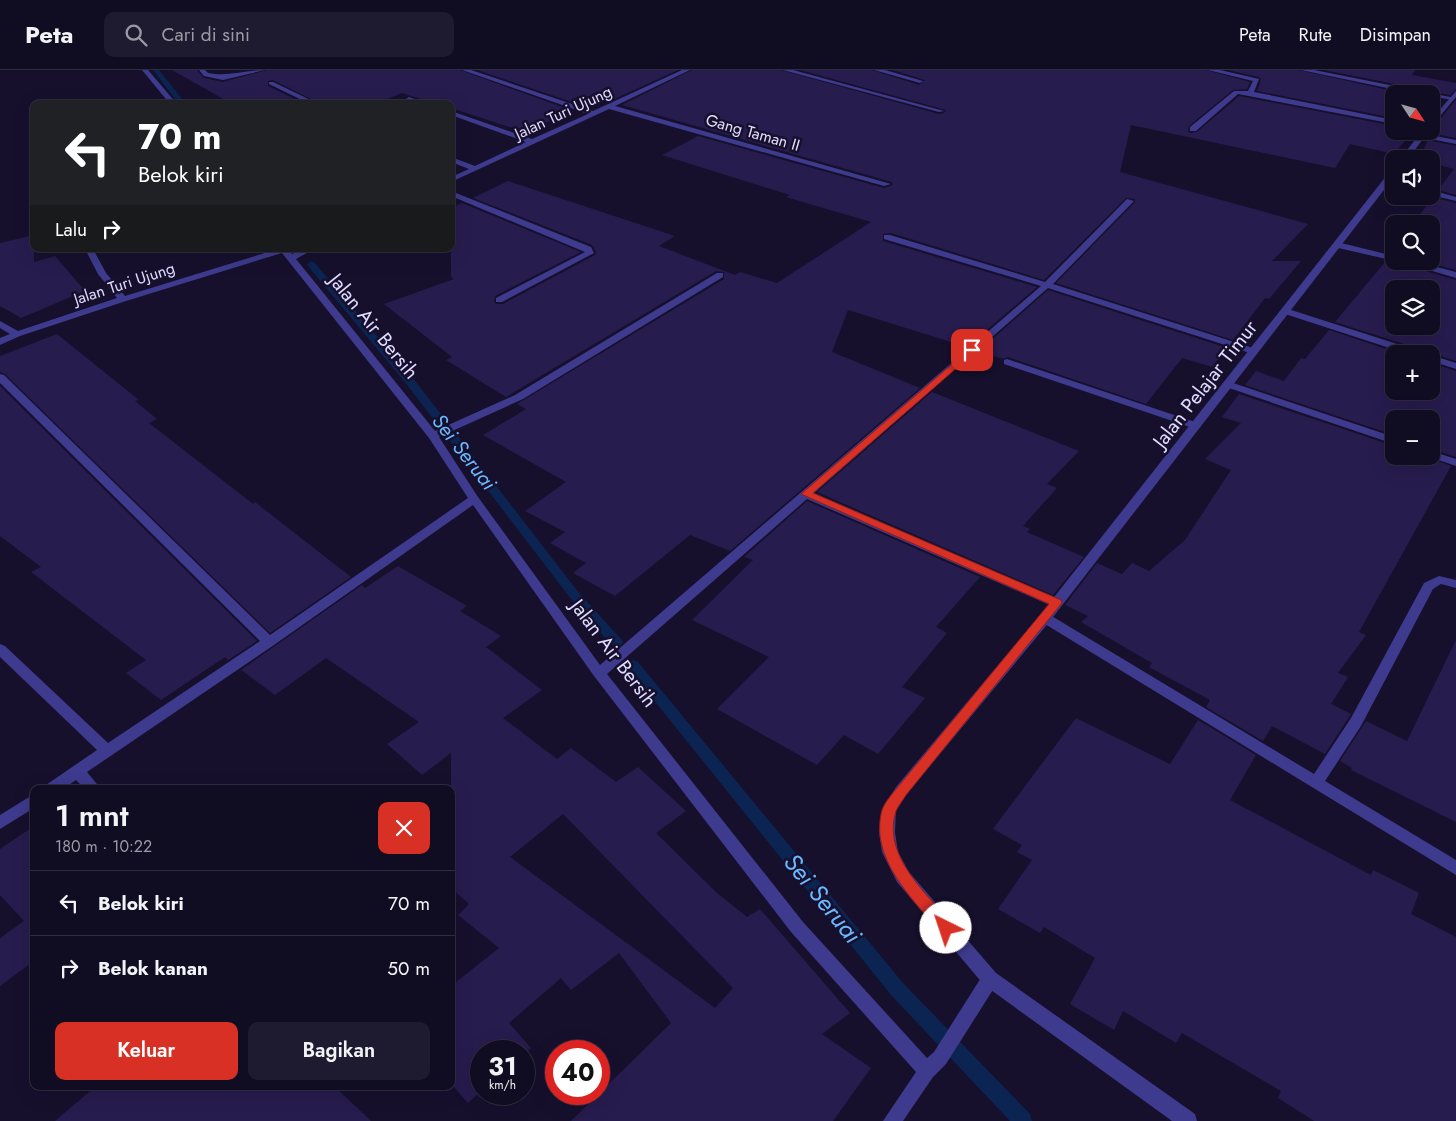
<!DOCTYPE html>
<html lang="id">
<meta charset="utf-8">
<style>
body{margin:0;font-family:Jost,sans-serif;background:#1e1a2f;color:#f1f3f6;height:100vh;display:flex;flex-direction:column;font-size:19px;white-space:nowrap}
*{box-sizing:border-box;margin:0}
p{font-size:16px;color:#9c9ba5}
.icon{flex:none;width:28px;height:28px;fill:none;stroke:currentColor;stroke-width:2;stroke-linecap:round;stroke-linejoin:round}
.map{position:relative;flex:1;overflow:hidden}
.sheet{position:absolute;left:30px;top:715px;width:425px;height:305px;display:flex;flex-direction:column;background:#100c22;border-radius:10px;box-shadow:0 5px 20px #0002,0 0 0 1px #302c40}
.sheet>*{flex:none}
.hud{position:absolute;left:30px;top:30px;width:425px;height:152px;border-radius:10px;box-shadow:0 5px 20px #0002,0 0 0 1px #302c40;background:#202124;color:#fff;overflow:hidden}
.needle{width:32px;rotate:126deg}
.buttons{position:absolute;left:1385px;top:15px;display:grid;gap:10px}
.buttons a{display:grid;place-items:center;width:55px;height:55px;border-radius:10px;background:#100c22;box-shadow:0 5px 20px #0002,0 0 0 1px #302c40;font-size:25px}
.speed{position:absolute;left:470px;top:970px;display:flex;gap:10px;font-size:25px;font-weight:700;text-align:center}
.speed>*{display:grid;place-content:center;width:65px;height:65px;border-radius:50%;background:#100c22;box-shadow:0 5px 20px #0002,0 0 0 1px #302c40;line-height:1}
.speed small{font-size:12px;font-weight:400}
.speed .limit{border:8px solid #d22;background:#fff;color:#111}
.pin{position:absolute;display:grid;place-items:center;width:42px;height:42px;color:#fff;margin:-21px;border-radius:10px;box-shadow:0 2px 8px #0006}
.me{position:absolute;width:55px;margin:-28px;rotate:319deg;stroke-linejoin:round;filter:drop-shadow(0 0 4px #0008)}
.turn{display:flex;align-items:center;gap:18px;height:105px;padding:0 25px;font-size:22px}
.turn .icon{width:65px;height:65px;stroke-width:2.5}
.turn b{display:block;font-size:35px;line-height:42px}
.then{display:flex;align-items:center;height:48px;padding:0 25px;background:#0003;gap:10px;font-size:19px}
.round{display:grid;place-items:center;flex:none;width:52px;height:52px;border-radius:10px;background:#1e1a2f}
.overview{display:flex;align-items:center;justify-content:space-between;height:85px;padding:0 25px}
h1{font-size:30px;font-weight:600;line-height:38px}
.primary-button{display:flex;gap:10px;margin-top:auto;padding:10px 25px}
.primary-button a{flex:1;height:58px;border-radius:10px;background:#d93025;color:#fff;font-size:20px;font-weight:600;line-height:58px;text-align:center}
.primary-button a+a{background:#1e1a2f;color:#f1f3f6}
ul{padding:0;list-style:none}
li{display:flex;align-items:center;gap:15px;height:65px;padding:0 25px;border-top:1px solid #302c40}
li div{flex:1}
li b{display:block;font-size:19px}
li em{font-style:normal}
header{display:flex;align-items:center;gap:30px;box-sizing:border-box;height:70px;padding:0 25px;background:#100c22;border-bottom:1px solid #302c40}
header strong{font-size:24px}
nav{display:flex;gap:28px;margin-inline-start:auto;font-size:18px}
.search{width:350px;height:45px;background:#1e1a2f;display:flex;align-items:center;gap:12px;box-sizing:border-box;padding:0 18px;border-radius:10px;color:#9c9ba5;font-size:19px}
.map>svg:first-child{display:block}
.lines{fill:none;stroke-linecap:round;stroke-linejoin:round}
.stream{fill:#0b2451;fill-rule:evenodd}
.building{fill:#271c4e;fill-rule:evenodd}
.service{fill:#3e3a8d;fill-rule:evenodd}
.minor{fill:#3e3a8d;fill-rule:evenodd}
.tertiary{fill:#3e3a8d;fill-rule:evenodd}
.route{fill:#d93025;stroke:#8d1f18}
.labels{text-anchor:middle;stroke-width:5;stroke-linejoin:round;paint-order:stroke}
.far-street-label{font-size:16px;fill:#e0dcff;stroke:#16102d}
.street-label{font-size:20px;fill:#e0dcff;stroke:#16102d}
.water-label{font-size:21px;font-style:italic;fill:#6ab8ff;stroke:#16102d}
.near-water-label{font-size:25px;font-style:italic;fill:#6ab8ff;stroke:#16102d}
</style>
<header>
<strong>Peta</strong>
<div class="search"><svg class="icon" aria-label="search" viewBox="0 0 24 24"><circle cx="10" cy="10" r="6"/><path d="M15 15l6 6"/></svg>Cari di sini</div>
<nav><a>Peta</a><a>Rute</a><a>Disimpan</a></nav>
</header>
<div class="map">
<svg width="1456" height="1051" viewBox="0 0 1456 1051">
<rect width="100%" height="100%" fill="#16102d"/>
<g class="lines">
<path class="stream" d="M153,0H159L186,34H179Z
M311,191L314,192L416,312L579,523L621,569L623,572L621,575H611L571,529L408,316L308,196L307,194Z
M633,590L638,592L903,913L1030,1044L1032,1051H1010L891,925L628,598L626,595L628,592Z"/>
</g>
<path class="building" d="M172,0H197L204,8L223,12L267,0H460L573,41L525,62L451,38V34H436L402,23L375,34H321L273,10L268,11V16L305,34H232Z
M477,0H678L610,31L600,28L584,36Z
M692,0H781L939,44L944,43L946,40L800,0H872L919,15L925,10L892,0H1206L1250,12L1247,19L1233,20L1189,56L1188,61L1190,63L1197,62L1239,26L1394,56V61H1413L1394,84L1350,74L1335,98L1131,55L1120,102L1308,154L1272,191H1301L1269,229L1265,228L1233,270L1056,213L1135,132V129L1126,128L1044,210L891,163L883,164V171L1037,217L967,277L848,240L832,282L920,318L730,481L690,465L615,526L573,503L586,493L550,473L565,462L525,441L566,412L483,365L526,339L517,334L724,209V202L716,201L506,327L446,290L452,287L384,234L454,209L451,207V138L462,133L581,182L495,226L494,232L496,234H503L595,185L596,182L592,175L473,128L508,111L675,166L659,176L735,205L740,202L777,213L871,152L786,127L790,125L662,85L698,66L884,118L893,115L892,112L622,35Z
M1228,0H1299L1406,24H1394V48L1257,21L1261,10L1259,7Z
M1324,0H1415L1412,5L1456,13V19L1450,25Z
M1456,30V68L1431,63L1436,54Z
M1428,70L1456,76V125L1438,120L1454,99L1431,93V89H1419Z
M1433,127L1456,133V200L1422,191H1431V154H1413Z
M34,165V192L55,186L85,221L21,248L0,236V173Z
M1386,191L1396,192L1456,210V291L1432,283L1426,284L1423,280L1335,252ZM1394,219H1431V256H1394Z
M1048,220L1227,278L1212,297L1182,288L1146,334L1008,287L1003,289L979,281Z
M1329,260L1401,284H1394V321H1431V293L1456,301V387L1431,379V349H1394V365L1245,315L1256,301L1284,311L1301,288L1305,289Z
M57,264L139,330L135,331L157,349L149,353L253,434L255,432L351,507L270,563L5,304L0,302V286Z
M0,316L257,571L228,590L225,587L161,630L126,603L146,590L31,502L41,497L0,466Z
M932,322L1079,381L1047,414L1057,418L1023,456L1030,459L1027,462L1084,487L1053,525L817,422Z
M1239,324L1394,376V386H1425L1451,396L1359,562L1366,565L1338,603L1348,607L1331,634L1351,644L1325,684L1272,656L1263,671L1206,637L1210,630L1149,597L1152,593L1081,552L1088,546L1065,535L1097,493L1122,504L1132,493L1149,501L1185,470L1231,400L1205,389L1241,353L1222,347Z
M807,431L980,507L936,557L947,563L902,617L925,628L878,684L844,665L817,695L717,639L769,587L692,550L753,490L744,487Z
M398,496L467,536L460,541L501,566L486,577L542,620L503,648L557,689L571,678L616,712L638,697L686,741L656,763L717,823L747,847L760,839L850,943L822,964L871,998L833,1051H571L671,953L619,883L571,920L561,908L509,953L531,978L524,984V981H481V1021L468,1033L451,1014V916L499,878L458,845L469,834L451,818V683L422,705L387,674L419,652L326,588L275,625L241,600L362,515L365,518ZM563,744L733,918L715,938L510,787Z
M1456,570V752L1351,700L1352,698L1340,691L1366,651L1407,671Z
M1076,648L1170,694L1198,650L1256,685L1230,730L1371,805L1373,800L1419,823L1411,844L1456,867V1051H1314L1278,1028L1281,1021L1182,963L1176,973L1123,941L1114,960L1070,934L1095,888L1044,857L1040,863L998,839L1032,790L1017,782L1022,775L993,759Z
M34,756V891L0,916V868L24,851L0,825V779Z
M96,1016H334L371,1051H55Z"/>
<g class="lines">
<path class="service" d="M1420,63L1456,70V74L1420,67Z
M1007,289L1198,353L1199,355L1198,357H1190L1004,294V290Z"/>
<path class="minor" d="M142,0H148L177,34H170Z
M199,0H205L208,3C228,7 245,0 265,0L223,10L204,6Z
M462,0H471L593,41L682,0H690L615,36L891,114L884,116L609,39L451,112V107L469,99L451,92V87L475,96L526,72L451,45V41L532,69L588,44Z
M783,0H793L944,41L939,42Z
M874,0H885L923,11L920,13Z
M1208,0H1220L1259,9L1254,22L1394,50V54L1238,24L1196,61H1190V57L1234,21H1248L1253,11Z
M1301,0H1314L1455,28L1452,30L1431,26V24H1416Z
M269,12H273L319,34H310L269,14Z
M409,27L425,33L426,34C419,34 411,34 406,29Z
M1431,120L1456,127V131L1431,125Z
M451,121L591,177L594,183L502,232H496V228L585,182L451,126Z
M1127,129L1134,131L1053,214L1256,279V283H1250L1048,218L814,423L1060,530L1062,533L1060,536H1052L807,429L607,604L803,852L927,988L934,982L984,903L990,901L996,903L998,909L996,915L946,994L933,1007L903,1051H883L916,1002L791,862L594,606L473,435L274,575L87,702L101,719H85L76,710L63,719H44L46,715L97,680L0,587V574L5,576L108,673L260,571L0,313V304L4,305L270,565L468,428L429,368L282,183L126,231L20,266L0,275V268L10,264L0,258V251L18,261L117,228L98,204L85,179H93L106,203L125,226L278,179H287L292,184L304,179H314L296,189L435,361L515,325L717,203H723V207L523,329L439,367L478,427L600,595L1041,216L884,169V165H890L1045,212Z
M1337,172L1394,186L1395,191L1334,177V173Z
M1398,191H1413L1456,202V208Z
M1285,238L1422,282L1424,284H1408L1282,243V239Z
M1431,285L1456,293V299L1431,291Z
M1227,311L1394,367V374L1223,316L1222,314Z
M1431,381L1456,389V396L1427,386H1431Z
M1439,506L1456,510V518L1441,514L1433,519L1361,656L1325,711L1456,790V805L1040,551L1039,548L1040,545H1050L1314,704L1351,648L1424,513Z
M34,724V738L0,759V745Z"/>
<path class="tertiary" d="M1456,21V27L1431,57V50Z
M1422,61H1429L1408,89H1400Z
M1391,100H1394V107L1050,551L906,725L896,741L895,762L898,782L909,802L996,903L1195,1044L1197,1051H1172L984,915L897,812L882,782L879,762L882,740L896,717L1040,545Z"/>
</g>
<path class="route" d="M972,277L976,280L975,282L813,423L1061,530L1062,533L906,725C903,730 898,736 896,741C882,786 926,823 952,853L954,858L952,863L946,865L941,863C913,829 869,789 882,740C885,732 892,724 897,718L1049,534L801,424Z"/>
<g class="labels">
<g class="far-street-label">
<text transform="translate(563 42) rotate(-25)" y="6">Jalan Turi Ujung</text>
<text transform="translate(753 62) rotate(16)" y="6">Gang Taman II</text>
<text transform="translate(124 213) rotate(-18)" y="6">Jalan Turi Ujung</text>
</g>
<g class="street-label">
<text transform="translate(374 256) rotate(51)" y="7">Jalan Air Bersih</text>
<text transform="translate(1205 314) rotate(-52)" y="7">Jalan Pelajar Timur</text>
<text transform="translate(614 583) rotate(53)" y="7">Jalan Air Bersih</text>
</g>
<g class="water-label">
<text transform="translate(464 382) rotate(52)" y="7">Sei Seruai</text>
</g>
<g class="near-water-label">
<text transform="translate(823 828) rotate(51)" y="9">Sei Seruai</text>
</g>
</g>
</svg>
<div class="buttons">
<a><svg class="needle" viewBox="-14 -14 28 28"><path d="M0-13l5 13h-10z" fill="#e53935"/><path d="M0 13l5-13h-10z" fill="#9c9ba5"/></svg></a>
<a><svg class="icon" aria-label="sound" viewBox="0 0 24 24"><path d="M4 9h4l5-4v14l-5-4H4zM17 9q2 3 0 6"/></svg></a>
<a><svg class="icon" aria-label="search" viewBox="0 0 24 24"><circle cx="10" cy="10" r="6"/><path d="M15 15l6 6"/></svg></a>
<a><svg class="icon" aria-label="layers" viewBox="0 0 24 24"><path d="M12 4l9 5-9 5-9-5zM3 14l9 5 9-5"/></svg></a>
<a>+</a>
<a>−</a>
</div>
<div class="speed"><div>31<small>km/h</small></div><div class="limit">40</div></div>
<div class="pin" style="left:972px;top:280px;background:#d93025"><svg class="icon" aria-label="arrive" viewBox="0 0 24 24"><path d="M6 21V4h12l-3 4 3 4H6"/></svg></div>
<svg class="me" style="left:946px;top:858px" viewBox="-20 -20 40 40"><circle r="19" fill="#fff"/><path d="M0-13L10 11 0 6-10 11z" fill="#d93025"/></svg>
<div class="hud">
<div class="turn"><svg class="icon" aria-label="left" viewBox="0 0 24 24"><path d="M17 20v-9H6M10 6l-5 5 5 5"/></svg><div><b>70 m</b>Belok kiri</div></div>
<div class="then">Lalu<svg class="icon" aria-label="right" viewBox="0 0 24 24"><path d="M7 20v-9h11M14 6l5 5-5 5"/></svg></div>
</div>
<section class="sheet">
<div class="overview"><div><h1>1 mnt</h1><p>180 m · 10:22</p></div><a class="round" style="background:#d93025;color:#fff"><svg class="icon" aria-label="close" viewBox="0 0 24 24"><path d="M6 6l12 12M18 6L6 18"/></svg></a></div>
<ul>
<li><svg class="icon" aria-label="left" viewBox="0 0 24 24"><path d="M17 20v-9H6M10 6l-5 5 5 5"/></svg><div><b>Belok kiri</b></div><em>70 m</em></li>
<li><svg class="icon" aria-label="right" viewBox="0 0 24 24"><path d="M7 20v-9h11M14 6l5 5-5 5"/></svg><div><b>Belok kanan</b></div><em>50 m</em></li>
</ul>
<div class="primary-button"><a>Keluar</a><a>Bagikan</a></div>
</section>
</div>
